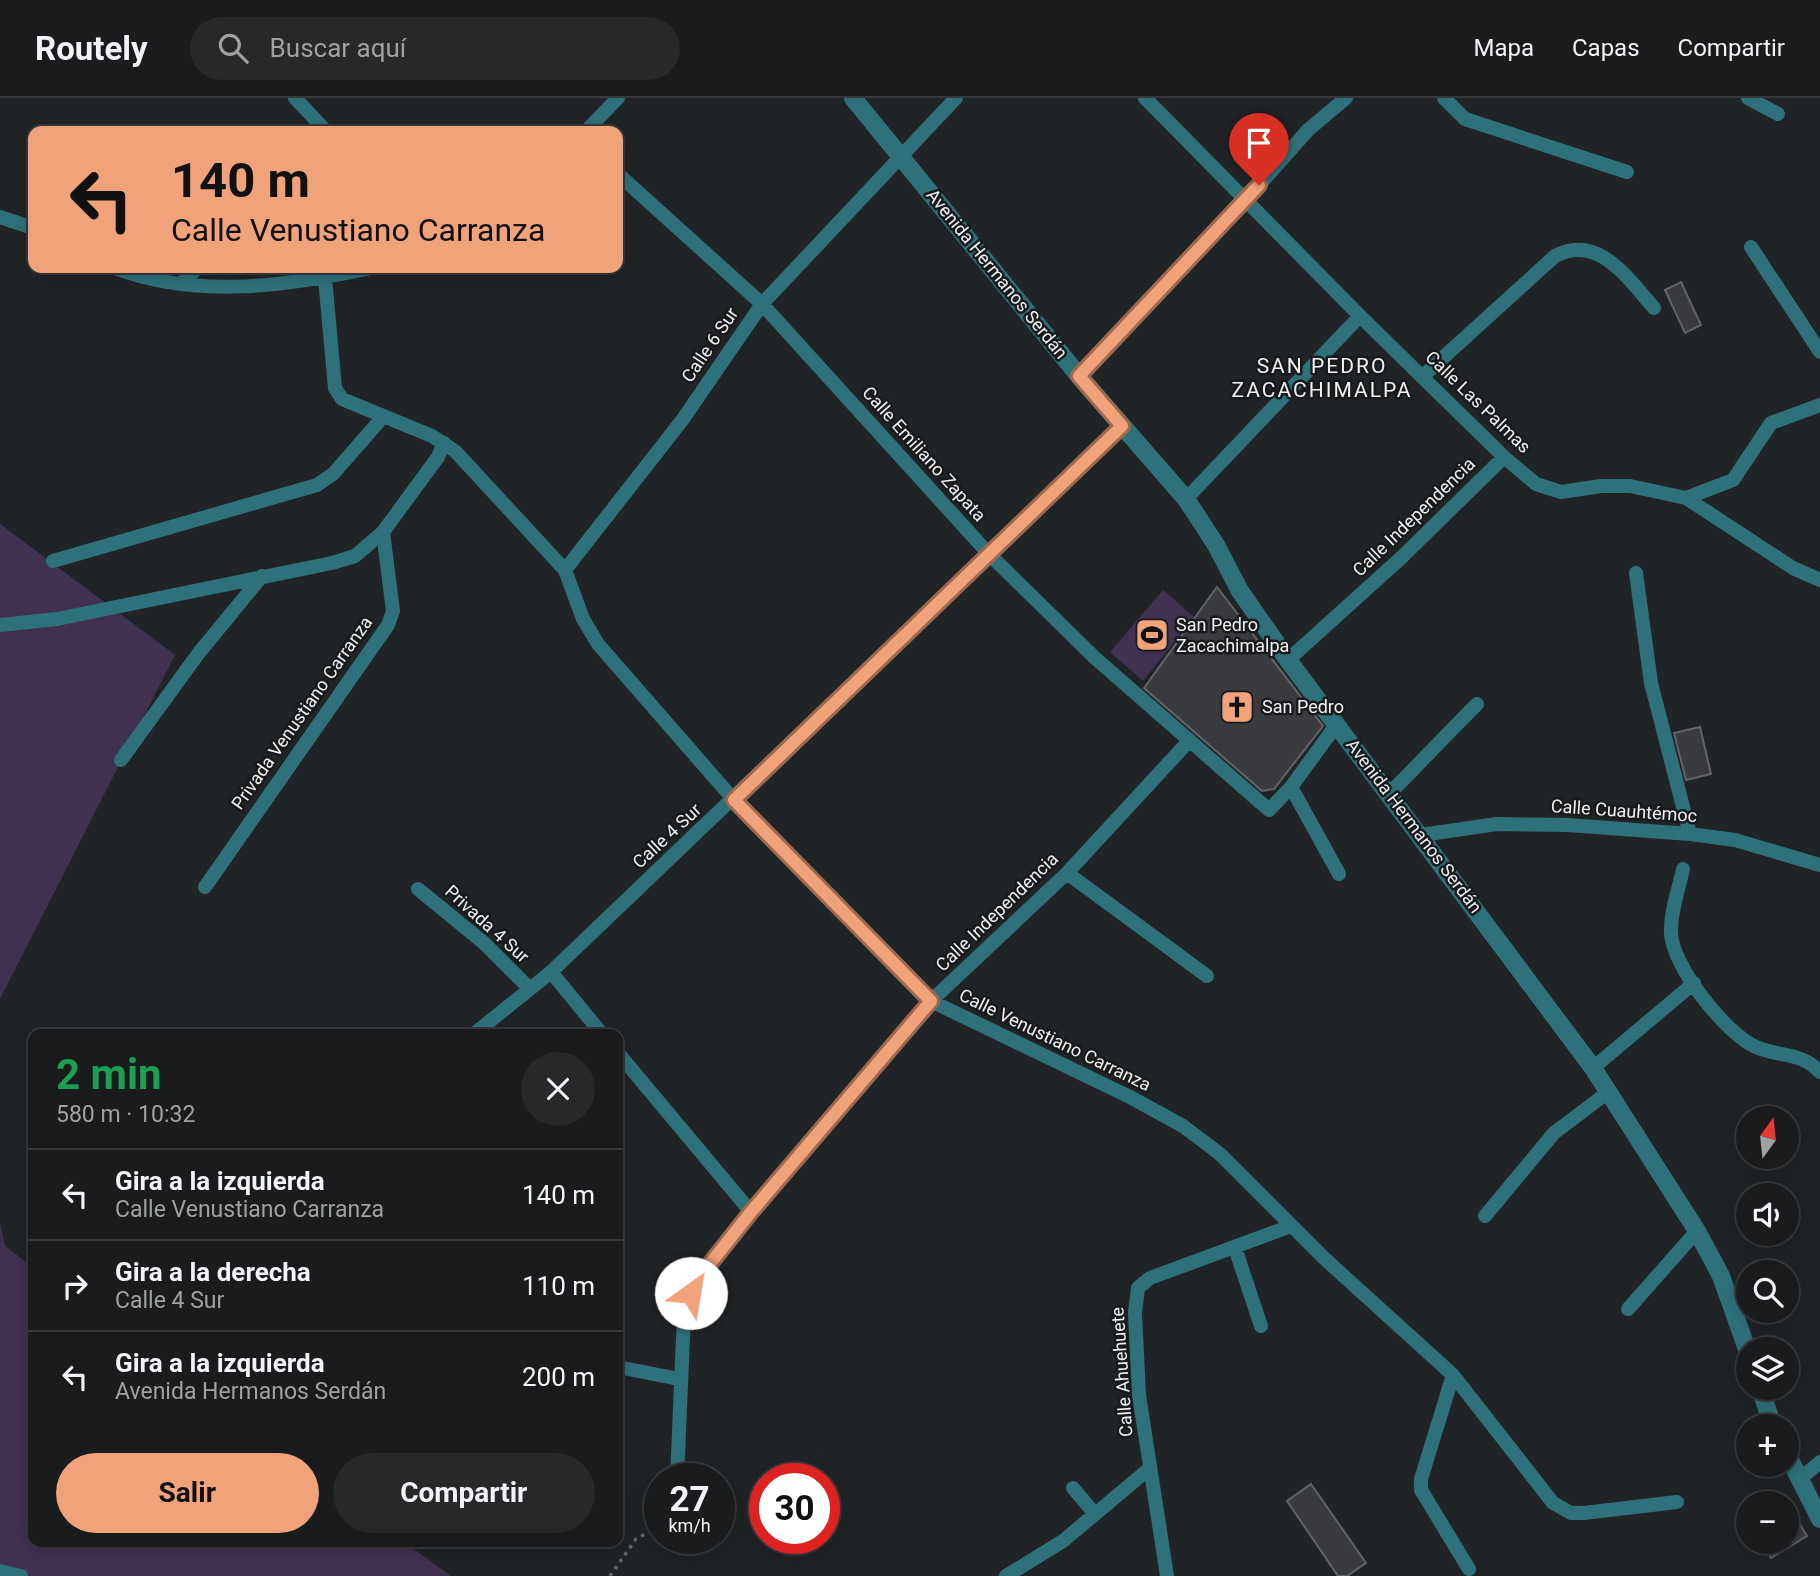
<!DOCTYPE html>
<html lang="es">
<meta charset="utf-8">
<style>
body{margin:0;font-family:Roboto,sans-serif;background:#262829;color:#f1f3f6;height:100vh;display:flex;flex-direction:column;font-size:26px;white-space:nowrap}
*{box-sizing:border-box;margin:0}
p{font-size:23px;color:#9fa1a3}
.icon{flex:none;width:38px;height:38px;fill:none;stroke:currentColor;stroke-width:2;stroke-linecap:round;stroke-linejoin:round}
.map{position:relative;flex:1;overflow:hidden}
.panel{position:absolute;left:28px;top:931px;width:595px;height:518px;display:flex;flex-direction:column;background:#191b1c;border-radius:14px;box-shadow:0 4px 18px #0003,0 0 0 2px #37393b}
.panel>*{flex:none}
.hud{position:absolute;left:28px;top:28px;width:595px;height:147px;border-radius:14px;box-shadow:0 4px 18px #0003,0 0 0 2px #37393b;background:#f0a27a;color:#111;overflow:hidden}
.needle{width:46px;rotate:15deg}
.fabs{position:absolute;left:1736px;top:1008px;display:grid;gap:14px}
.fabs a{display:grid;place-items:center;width:63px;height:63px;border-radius:50%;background:#191b1c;box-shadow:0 4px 18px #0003,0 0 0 2px #37393b;font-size:35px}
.speed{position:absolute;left:644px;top:1365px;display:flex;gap:14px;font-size:35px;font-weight:700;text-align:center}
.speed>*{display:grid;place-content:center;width:91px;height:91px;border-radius:50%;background:#191b1c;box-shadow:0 4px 18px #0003,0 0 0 2px #37393b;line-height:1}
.speed small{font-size:18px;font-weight:400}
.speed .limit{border:10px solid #d22;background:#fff;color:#111}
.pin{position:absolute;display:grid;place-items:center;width:60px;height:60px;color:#fff;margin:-72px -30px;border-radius:50% 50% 50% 0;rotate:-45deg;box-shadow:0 0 7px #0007}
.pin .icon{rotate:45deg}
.me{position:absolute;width:77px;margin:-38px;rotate:32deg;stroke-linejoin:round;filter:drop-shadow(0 0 5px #0008)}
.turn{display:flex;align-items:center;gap:24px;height:147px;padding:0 28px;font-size:32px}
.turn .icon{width:91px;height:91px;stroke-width:2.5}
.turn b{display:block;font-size:49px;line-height:60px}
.round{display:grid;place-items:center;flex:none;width:74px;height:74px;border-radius:37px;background:#262829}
.head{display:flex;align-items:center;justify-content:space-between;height:119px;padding:0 28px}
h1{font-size:42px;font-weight:700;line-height:52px;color:#1e9e55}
.cta{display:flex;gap:14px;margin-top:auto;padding:14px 28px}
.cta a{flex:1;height:80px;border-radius:42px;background:#f0a27a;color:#111;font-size:28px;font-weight:700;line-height:80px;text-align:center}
.cta a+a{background:#262829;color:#f1f3f6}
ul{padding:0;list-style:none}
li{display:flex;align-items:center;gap:21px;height:91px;padding:0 28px;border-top:2px solid #37393b}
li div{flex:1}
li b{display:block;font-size:26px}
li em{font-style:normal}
header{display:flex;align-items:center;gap:42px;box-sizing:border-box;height:98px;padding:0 35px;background:#191b1c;border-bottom:2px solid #37393b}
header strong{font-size:33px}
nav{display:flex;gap:38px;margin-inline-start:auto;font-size:24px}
.search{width:490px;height:63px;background:#262829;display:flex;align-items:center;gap:18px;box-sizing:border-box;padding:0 24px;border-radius:38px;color:#9fa1a3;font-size:26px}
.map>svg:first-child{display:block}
.green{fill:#413150}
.building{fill:#3a3b3e;stroke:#626366;stroke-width:2}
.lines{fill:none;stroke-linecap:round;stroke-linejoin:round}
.path{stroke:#636567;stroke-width:3.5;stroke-dasharray:3.5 5;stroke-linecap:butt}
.minor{stroke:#2f717b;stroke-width:14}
.tertiary{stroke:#2f717b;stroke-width:18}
.route-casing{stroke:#9c694f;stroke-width:18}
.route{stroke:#f0a27a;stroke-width:12}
.labels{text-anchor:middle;stroke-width:5;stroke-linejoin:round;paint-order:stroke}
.street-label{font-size:18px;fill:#eff1f3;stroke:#181a1c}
.poi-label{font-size:18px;fill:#eff1f3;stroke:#181a1c;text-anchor:start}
.quarter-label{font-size:21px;letter-spacing:2px;fill:#eff1f3;stroke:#181a1c}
</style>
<header>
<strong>Routely</strong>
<div class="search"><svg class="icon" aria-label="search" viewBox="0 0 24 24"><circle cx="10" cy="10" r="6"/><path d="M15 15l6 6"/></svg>Buscar aquí</div>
<nav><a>Mapa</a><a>Capas</a><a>Compartir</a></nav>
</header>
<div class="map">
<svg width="1820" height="1478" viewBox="0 0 1820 1478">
<rect width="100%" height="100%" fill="#212426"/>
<path class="green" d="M0,426L175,557L0,901Z
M1163,492L1194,519L1143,583L1110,554Z
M0,1125L5,1148L33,1169V1444H404L451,1478H0Z"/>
<path class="building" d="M1681,184L1701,227L1685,235L1665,192Z
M1217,489L1323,628L1274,691L1262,693L1144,590Z
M1700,629L1711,676L1686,682L1674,635Z
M1311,1386L1366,1465L1347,1478H1338L1287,1403Z
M1787,1405L1807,1438L1771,1460L1761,1444H1787Z"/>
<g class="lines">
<path class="path" d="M610,1478L636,1441L660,1428"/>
<path class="minor" d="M295,0L326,33
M1145,0L1360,218L1504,359L1536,386L1561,394L1601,388H1630L1686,400L1793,470L1820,482
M1444,0L1465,21L1627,74
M1748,0L1778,16
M586,33L618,0
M618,76L762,206L988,455L1094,559L1269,712L1291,689L1337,626
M0,119L33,130
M1751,149L1820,254
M115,170C196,201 288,188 371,170
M325,180L335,290L342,301L432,338L455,353L565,472L583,521L598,546L734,702L931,903L1130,999L1183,1028L1220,1056L1325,1161L1453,1277L1553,1405L1571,1415H1584L1677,1404
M181,186L197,170
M1424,277L1555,158C1599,135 1628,181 1654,210
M1079,278L1245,103L1308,32L1346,0
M1686,400L1733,382L1771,325L1820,307
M1186,401L1360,218
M53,463L317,387L333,376L383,319
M565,472L683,321L762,206L956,0
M1636,475L1651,585L1690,736
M0,527L57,521L332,465L355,458L383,434
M1288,562L1402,459L1504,359
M121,662L198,556L262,478
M1291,689L1339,776
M1390,695L1477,606
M1421,737L1497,726L1568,727L1690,736L1735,742L1820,767
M1683,771C1679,791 1670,814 1671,835C1672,868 1726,936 1756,949C1779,959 1802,954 1820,974
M1067,775L1207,878
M205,789L388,527L393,513L383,434L438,359L444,345
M418,791L484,845L530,891
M551,874L602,936
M474,936L551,874L1122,328
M618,955L751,1114
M1593,970L1694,885
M1485,1118L1554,1035L1607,995
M1235,1150L1261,1228
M1628,1211L1697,1133
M618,1269L679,1281
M1453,1277L1421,1381V1392L1469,1471
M677,1381L684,1216L702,1176L751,1114L931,903L1067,775L1188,644
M1799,1382L1820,1364
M1073,1390L1095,1416
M0,1473L21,1478
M1006,1478L1063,1443L1150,1370
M1167,1478L1139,1297L1135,1215L1138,1190L1150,1180L1291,1128"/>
<path class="tertiary" d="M853,0L1079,278L1186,401L1216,447L1240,493L1288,562L1593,970L1697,1133L1721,1178L1748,1254
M1760,1290L1773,1328
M1787,1356L1820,1421"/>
</g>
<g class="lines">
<defs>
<path id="route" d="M691,1195L702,1176L751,1114L931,903L734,702L1122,328L1079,278L1259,87"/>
</defs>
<use href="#route" class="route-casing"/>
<use href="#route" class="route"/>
</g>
<defs>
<symbol id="stadium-square" viewBox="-11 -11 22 22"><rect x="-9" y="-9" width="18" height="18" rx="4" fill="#f0a27a" stroke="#181a1c"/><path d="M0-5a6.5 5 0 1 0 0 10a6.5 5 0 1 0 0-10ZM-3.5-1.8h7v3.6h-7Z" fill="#111"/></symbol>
<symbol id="church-square" viewBox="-11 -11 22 22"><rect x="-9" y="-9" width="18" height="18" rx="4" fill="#f0a27a" stroke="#181a1c"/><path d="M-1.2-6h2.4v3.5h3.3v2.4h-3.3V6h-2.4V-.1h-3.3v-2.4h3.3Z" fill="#111"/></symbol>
</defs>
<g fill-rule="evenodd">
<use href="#stadium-square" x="1133" y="518" width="38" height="38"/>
<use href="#church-square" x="1218" y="590" width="38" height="38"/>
</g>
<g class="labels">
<g class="street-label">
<text transform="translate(997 176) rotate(51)" y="6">Avenida Hermanos Serdán</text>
<text transform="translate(710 247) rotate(-56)" y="6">Calle 6 Sur</text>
<text transform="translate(1478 304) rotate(44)" y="6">Calle Las Palmas</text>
<text transform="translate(924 356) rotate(48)" y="6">Calle Emiliano Zapata</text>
<text transform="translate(1414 419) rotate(-44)" y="6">Calle Independencia</text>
<text transform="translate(302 615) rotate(-55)" y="6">Privada Venustiano Carranza</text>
<text transform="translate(1624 713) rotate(4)" y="6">Calle Cuauhtémoc</text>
<text transform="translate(1414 728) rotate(53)" y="6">Avenida Hermanos Serdán</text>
<text transform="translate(667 738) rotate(-43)" y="6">Calle 4 Sur</text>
<text transform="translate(997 814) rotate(-44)" y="6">Calle Independencia</text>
<text transform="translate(487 826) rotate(42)" y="6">Privada 4 Sur</text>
<text transform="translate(1055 942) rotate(26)" y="6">Calle Venustiano Carranza</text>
<text transform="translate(1122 1274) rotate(-94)" y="6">Calle Ahuehuete</text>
</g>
<g class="poi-label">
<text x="1176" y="533">San Pedro<tspan x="1176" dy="21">Zacachimalpa</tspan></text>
<text x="1262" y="615">San Pedro</text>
</g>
<g class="quarter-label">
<text x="1322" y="275">SAN PEDRO<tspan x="1322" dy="24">ZACACHIMALPA</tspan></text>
</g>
</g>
</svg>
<div class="fabs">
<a><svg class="needle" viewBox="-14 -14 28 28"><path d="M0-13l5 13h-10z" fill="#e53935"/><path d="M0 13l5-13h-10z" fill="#9fa1a3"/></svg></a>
<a><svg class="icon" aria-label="sound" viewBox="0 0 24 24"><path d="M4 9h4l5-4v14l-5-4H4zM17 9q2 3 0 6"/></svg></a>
<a><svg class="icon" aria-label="search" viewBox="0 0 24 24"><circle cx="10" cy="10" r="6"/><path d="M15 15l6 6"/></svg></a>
<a><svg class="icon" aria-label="layers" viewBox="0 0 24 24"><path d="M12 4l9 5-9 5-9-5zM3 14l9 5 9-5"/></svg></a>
<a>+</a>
<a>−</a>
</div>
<div class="speed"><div>27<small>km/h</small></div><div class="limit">30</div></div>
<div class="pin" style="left:1259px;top:87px;background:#d93025"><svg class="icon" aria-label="arrive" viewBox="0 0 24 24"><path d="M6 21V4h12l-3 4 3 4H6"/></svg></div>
<svg class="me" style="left:691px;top:1195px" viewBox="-20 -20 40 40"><circle r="19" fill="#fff"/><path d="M0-13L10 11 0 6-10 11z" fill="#f0a27a"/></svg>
<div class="hud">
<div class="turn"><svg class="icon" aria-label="left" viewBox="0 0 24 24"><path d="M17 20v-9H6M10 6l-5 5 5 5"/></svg><div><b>140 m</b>Calle Venustiano Carranza</div></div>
</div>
<section class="panel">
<div class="head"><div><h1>2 min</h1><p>580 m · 10:32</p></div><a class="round"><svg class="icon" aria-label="close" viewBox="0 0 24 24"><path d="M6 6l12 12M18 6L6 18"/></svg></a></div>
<ul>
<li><svg class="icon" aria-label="left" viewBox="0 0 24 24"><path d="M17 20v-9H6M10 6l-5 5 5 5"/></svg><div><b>Gira a la izquierda</b><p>Calle Venustiano Carranza</p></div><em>140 m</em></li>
<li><svg class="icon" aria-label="right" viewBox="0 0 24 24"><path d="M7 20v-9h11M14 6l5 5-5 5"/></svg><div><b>Gira a la derecha</b><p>Calle 4 Sur</p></div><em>110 m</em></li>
<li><svg class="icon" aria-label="left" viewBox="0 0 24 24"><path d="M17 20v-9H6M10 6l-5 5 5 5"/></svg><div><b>Gira a la izquierda</b><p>Avenida Hermanos Serdán</p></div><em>200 m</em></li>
</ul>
<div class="cta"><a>Salir</a><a>Compartir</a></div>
</section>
</div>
